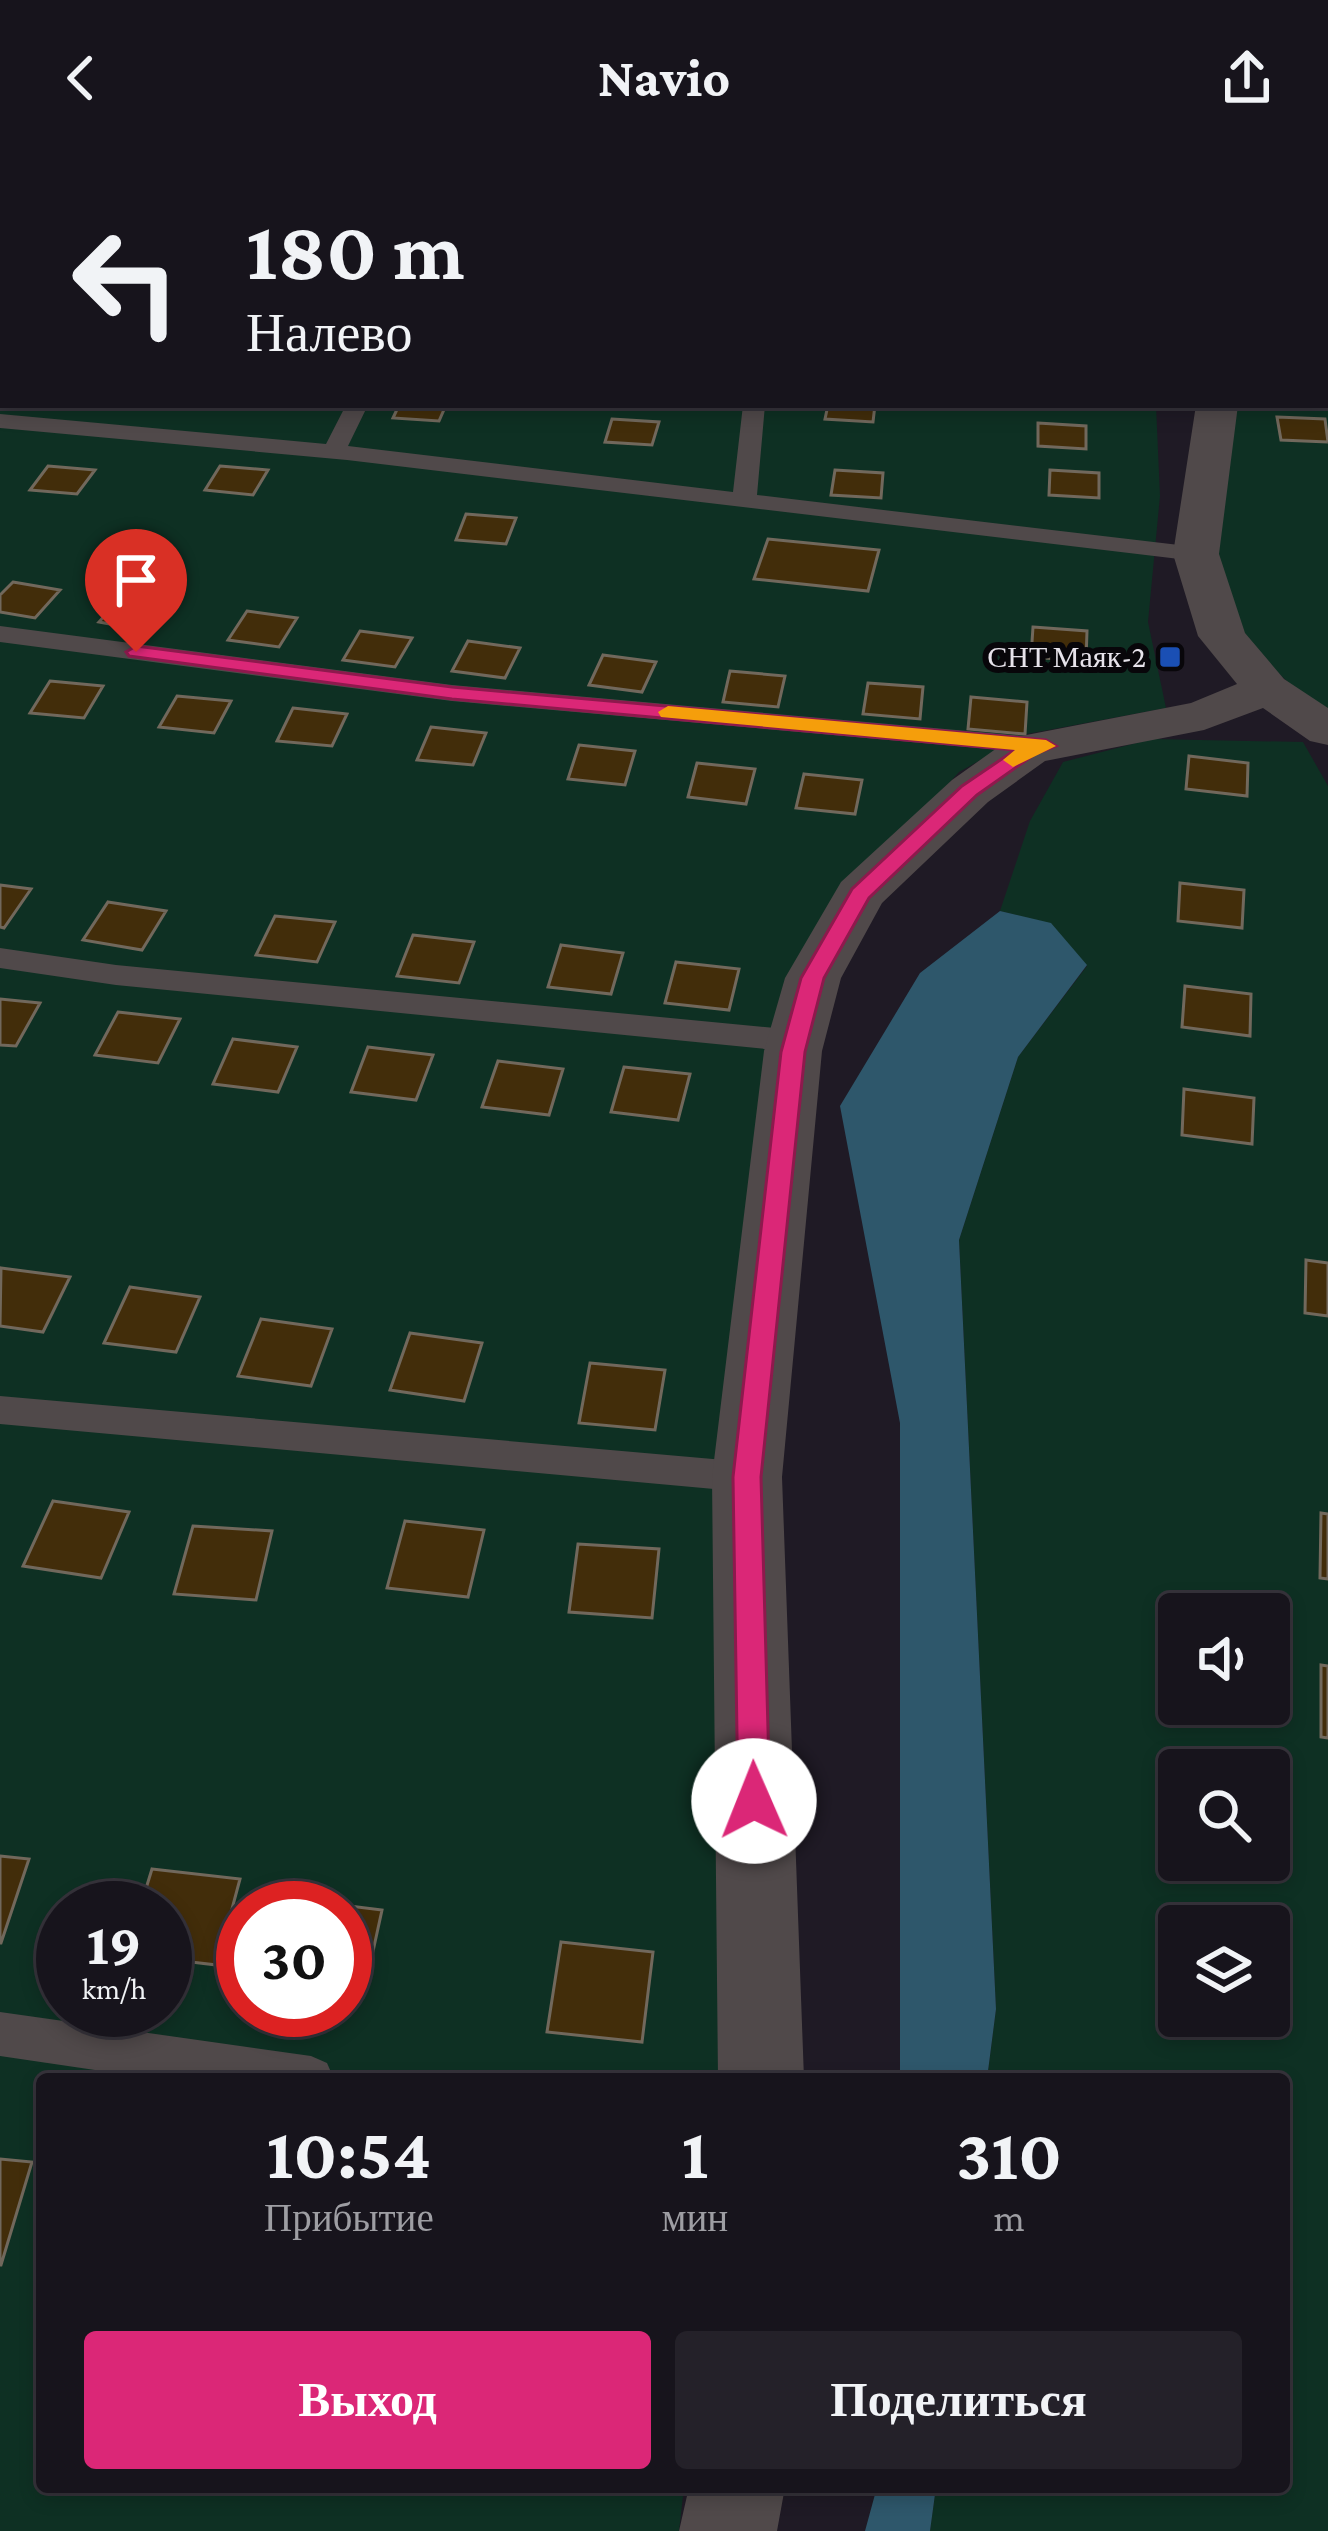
<!DOCTYPE html>
<html lang="ru">
<meta charset="utf-8">
<style>
body{margin:0;font-family:"Crimson Pro",serif;background:#242129;color:#f1f3f6;height:100vh;display:flex;flex-direction:column;font-size:45px;white-space:nowrap}
*{box-sizing:border-box;margin:0}
p{font-size:39px;color:#9e9ea3}
.icon{flex:none;width:66px;height:66px;fill:none;stroke:currentColor;stroke-width:2;stroke-linecap:round;stroke-linejoin:round}
.map{position:relative;flex:1;overflow:hidden}
.side{position:absolute;left:36px;top:1917px;width:1254px;height:420px;display:flex;flex-direction:column;background:#17141c;border-radius:12px;box-shadow:0 6px 18px #0003,0 0 0 3px #36333b}
.side>*{flex:none}
.guide{position:absolute;left:0px;top:0px;width:1329px;height:252px;box-shadow:0 6px 18px #0003,0 0 0 3px #36333b;background:#17141c;color:#f1f3f6;overflow:hidden}
.buttons{position:absolute;left:1158px;top:1437px;display:grid;gap:24px}
.buttons a{display:grid;place-items:center;width:132px;height:132px;border-radius:12px;background:#17141c;box-shadow:0 6px 18px #0003,0 0 0 3px #36333b;font-size:60px}
.speed{position:absolute;left:36px;top:1725px;display:flex;gap:24px;font-size:60px;font-weight:700;text-align:center}
.speed>*{display:grid;place-content:center;width:156px;height:156px;border-radius:50%;background:#17141c;box-shadow:0 6px 18px #0003,0 0 0 3px #36333b;line-height:1}
.speed small{font-size:30px;font-weight:400}
.speed .limit{border:18px solid #d22;background:#fff;color:#111}
.pin{position:absolute;display:grid;place-items:center;width:102px;height:102px;color:#fff;margin:-123px -51px;border-radius:50% 50% 50% 0;rotate:-45deg;box-shadow:0 0 12px #0007}
.pin .icon{rotate:45deg}
.me{position:absolute;width:132px;margin:-66px;rotate:359deg;stroke-linejoin:round;filter:drop-shadow(0 0 9px #0008)}
.turn{display:flex;align-items:center;gap:42px;height:252px;padding:0 48px;font-size:54px}
.turn .icon{width:156px;height:156px;stroke-width:2.5}
.turn b{display:block;font-size:84px;line-height:102px}
.eta{display:flex;justify-content:space-evenly;align-items:center;height:204px;text-align:center}
.eta b{font-size:72px;font-weight:700;line-height:84px}
.button{display:flex;gap:24px;margin-top:auto;padding:24px 48px}
.button a{flex:1;height:138px;border-radius:12px;background:#db2777;color:#fff;font-size:48px;font-weight:700;line-height:138px;text-align:center}
.button a+a{background:#242129;color:#f1f3f6}
header{display:flex;justify-content:space-between;align-items:center;height:156px;padding:0 48px;background:#17141c;font-size:54px;font-weight:700}
.map>svg:first-child{display:block}
.green{fill:#0e3023;fill-rule:evenodd}
.water{fill:#2e576b}
.building{fill:#422d0a;stroke:#71685c;stroke-width:3}
.lines{fill:none;stroke-linecap:round;stroke-linejoin:round}
.lane{fill:#50494a;fill-rule:evenodd}
.street{fill:#50494a;fill-rule:evenodd}
.route{fill:#db2777;stroke:#8e194d;stroke-width:3}
.slow{fill:#f59e0b}
.transit-dot{fill:#1a4fb4;stroke:#08060a;stroke-width:4.5}
.labels{text-anchor:middle;stroke-width:12;stroke-linejoin:round;paint-order:stroke}
.far-poi-label{font-size:30px;fill:#e7e3eb;stroke:#08060a;text-anchor:end}
</style>
<header><svg class="icon" aria-label="back" viewBox="0 0 24 24"><path d="M15 5l-7 7 7 7"/></svg>Navio<svg class="icon" aria-label="share" viewBox="0 0 24 24"><path d="M12 15V3M7 8l5-5 5 5M5 13v7h14v-7"/></svg></header>
<div class="map">
<svg width="1328" height="2375" viewBox="0 0 1328 2375">
<rect width="100%" height="100%" fill="#1f1a25"/>
<path class="green" d="M0,0H1130L3,3V249H1156L1160,340L1148,466L1166,552L1027,578L959,616L822,768L727,1923H42V2331H684L679,2375H0ZM63,1752H165V1854H63ZM243,1752H345V1854H243Z
M1209,0H1328V560C1274,517 1221,469 1212,397C1208,370 1232,281 1238,249H1326V3Z
M1152,583L1303,586L1328,630V2375H930L936,2331H1284V1923H987L996,1853L959,1084L1018,901L1087,810L1051,768L1000,755L1030,665L1063,606ZM1179,1458H1269V1548H1179ZM1179,1614H1269V1704H1179ZM1179,1770H1269V1860H1179Z"/>
<path class="water" d="M1000,755L1051,767L1087,809L1018,901L959,1084L996,1853L987,1923H900V1267L840,950L920,817Z
M877,2331H936L930,2375H865Z"/>
<path class="building" d="M399,249H446L439,265L393,262Z
M828,249H875L873,266L825,263Z
M1277,261L1325,263L1328,286L1281,284Z
M612,263L659,266L652,289L605,286Z
M1038,267L1086,270V293L1038,290Z
M48,310L95,314L77,338L30,334Z
M220,310L268,314L253,339L205,334Z
M835,314L883,317L881,342L831,339Z
M1050,314L1099,317V342L1049,339Z
M466,358L516,362L506,388L456,384Z
M768,383L879,394L868,435L754,423Z
M13,426L60,434L35,462L0,456V439Z
M123,439L171,447L148,475L99,466Z
M247,455L297,462L279,491L228,484Z
M1033,471L1087,475L1086,505L1031,501Z
M360,475L412,482L395,511L343,504Z
M468,485L520,492L505,522L452,515Z
M603,499L656,506L642,536L589,529Z
M730,515L785,520L778,551L723,546Z
M50,525L103,530L84,562L30,557Z
M868,527L923,531L920,563L863,558Z
M177,540L231,545L214,577L159,571Z
M971,541L1027,546L1025,578L968,573Z
M293,552L347,558L332,590L277,585Z
M431,571L486,577L473,609L417,604Z
M579,589L635,595L625,629L568,623Z
M1189,600L1248,607L1247,640L1186,633Z
M697,607L755,613L746,648L688,641Z
M804,618L862,624L855,658L796,652Z
M1180,727L1244,734L1242,772L1178,765Z
M0,729L31,733L4,772L0,771Z
M108,746L166,755L142,794L83,784Z
M275,760L335,766L317,806L256,799Z
M413,779L474,786L459,827L397,820Z
M561,789L623,797L611,838L548,831Z
M676,806L739,813L729,854L665,847Z
M1185,830L1251,838L1250,880L1182,871Z
M0,843L40,847L16,890L0,889Z
M118,856L180,863L158,907L95,899Z
M233,883L297,891L278,936L213,928Z
M368,891L433,899L416,944L351,936Z
M498,905L563,913L549,959L482,951Z
M624,911L690,918L678,964L611,956Z
M1184,933L1254,942L1252,988L1182,979Z
M1306,1104L1328,1107V1160L1305,1157Z
M1,1112L70,1121L43,1176L0,1170Z
M130,1131L200,1141L176,1196L104,1187Z
M261,1163L332,1173L311,1230L238,1220Z
M410,1177L482,1187L464,1245L390,1234Z
M590,1207L665,1214L655,1274L579,1267Z
M53,1345L129,1356L101,1422L23,1410Z
M1321,1357L1328,1358V1423L1320,1422Z
M405,1365L484,1374L468,1441L387,1432Z
M193,1370L272,1375L256,1444L174,1438Z
M578,1388L659,1393L652,1462L569,1456Z
M1321,1509L1328,1510V1582L1321,1581Z
M0,1700L29,1703L1,1787H0Z
M152,1713L240,1723L217,1809L165,1803V1752H140Z
M293,1743L382,1754L363,1841L345,1839V1752H290Z
M561,1786L653,1796L642,1886L547,1876Z
M0,2003L32,2006L1,2109H0Z"/>
<g class="lines">
<path class="lane" d="M140,0H160L137,3Z
M469,0H489L467,3Z
M806,0H826L805,3Z
M1155,0H1175L1176,3H1156Z
M1315,0H1328V8L1326,3H1312Z
M1326,177H1328V189H1326Z
M3,197V214L0,215V198Z
M346,249H368L348,290L733,336L743,249H765L757,339L1196,391L1208,398L1196,405L347,304L0,272V258L326,288Z
M0,470L452,529L1046,582L1060,590L1046,598L452,545L0,486Z
M0,792L116,809L796,874L807,878L812,885L807,892L796,896L116,829L0,812Z
M0,1240L747,1306L760,1310L766,1321L760,1332L747,1336L0,1268Z
M0,1856L311,1900L327,1907L334,1923H156L0,1900Z"/>
<path class="street" d="M1196,249H1238L1219,398L1245,477L1284,523L1328,552V589L1310,585L1263,552L1204,574L1045,605L988,646L882,747L841,822L822,895L782,1321L804,1923H718L712,1321L764,895L785,822L841,726L952,624L1011,582L1191,547L1237,528L1198,480L1173,398Z
M689,2331H785L777,2375H679Z"/>
</g>
<path class="route" d="M136,490L452,531L1046,584L1056,590L1035,598L977,639L869,742L824,822L805,896L761,1321L770,1645L766,1655L754,1660L743,1655L738,1645L733,1321L781,896L801,822L852,733L962,630L1015,594L452,543L129,500L126,496Z"/>
<path class="slow" d="M668,550L1046,584L1056,590L1013,611L1003,604L1015,594L661,561L658,556Z"/>
<rect class="transit-dot" x="1158" y="489" width="24" height="24" rx="6"/>
<g class="labels">
<g class="far-poi-label">
<text x="1146" y="511">СНТ Маяк-2</text>
</g>
</g>
</svg>
<div class="buttons">
<a><svg class="icon" aria-label="sound" viewBox="0 0 24 24"><path d="M4 9h4l5-4v14l-5-4H4zM17 9q2 3 0 6"/></svg></a>
<a><svg class="icon" aria-label="search" viewBox="0 0 24 24"><circle cx="10" cy="10" r="6"/><path d="M15 15l6 6"/></svg></a>
<a><svg class="icon" aria-label="layers" viewBox="0 0 24 24"><path d="M12 4l9 5-9 5-9-5zM3 14l9 5 9-5"/></svg></a>
</div>
<div class="speed"><div>19<small>km/h</small></div><div class="limit">30</div></div>
<div class="pin" style="left:136px;top:496px;background:#d93025"><svg class="icon" aria-label="arrive" viewBox="0 0 24 24"><path d="M6 21V4h12l-3 4 3 4H6"/></svg></div>
<svg class="me" style="left:754px;top:1645px" viewBox="-20 -20 40 40"><circle r="19" fill="#fff"/><path d="M0-13L10 11 0 6-10 11z" fill="#db2777"/></svg>
<div class="guide">
<div class="turn"><svg class="icon" aria-label="left" viewBox="0 0 24 24"><path d="M17 20v-9H6M10 6l-5 5 5 5"/></svg><div><b>180 m</b>Налево</div></div>
</div>
<section class="side">
<div class="eta">
<div><b>10:54</b><p>Прибытие</p></div>
<div><b>1</b><p>мин</p></div>
<div><b>310</b><p>m</p></div>
</div>
<div class="button"><a>Выход</a><a>Поделиться</a></div>
</section>
</div>
